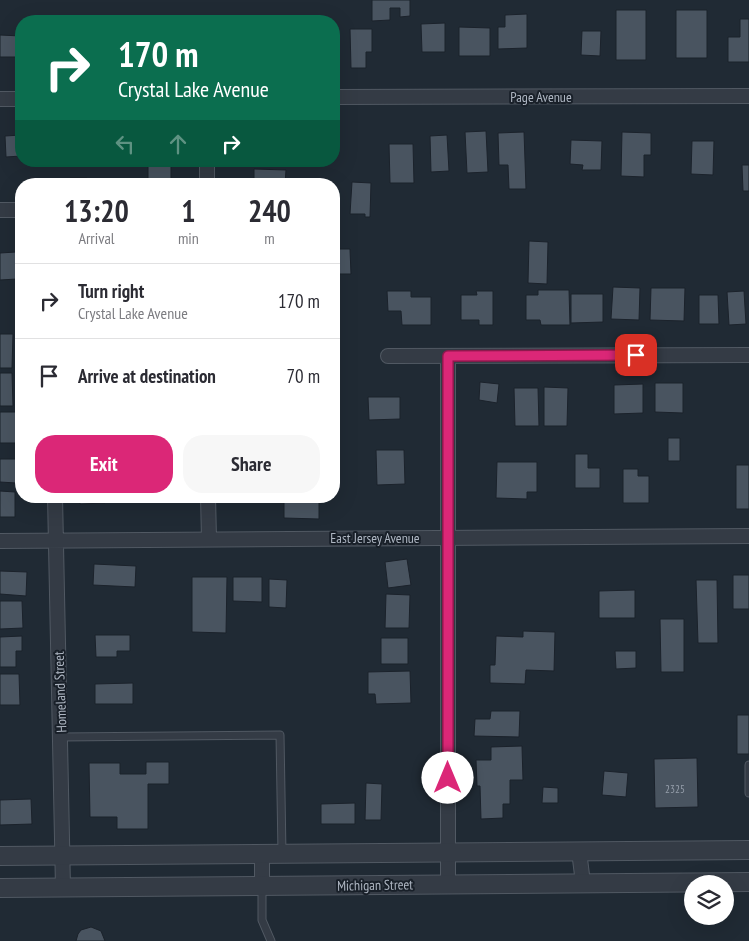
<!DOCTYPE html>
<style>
body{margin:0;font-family:"PT Sans Narrow",sans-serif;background:#f7f7f7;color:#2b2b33;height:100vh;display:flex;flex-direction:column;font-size:19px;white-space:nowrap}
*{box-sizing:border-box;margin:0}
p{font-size:16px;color:#7c7c81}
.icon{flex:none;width:28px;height:28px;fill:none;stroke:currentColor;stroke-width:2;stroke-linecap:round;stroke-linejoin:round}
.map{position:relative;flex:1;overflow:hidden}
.sheet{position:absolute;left:15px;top:178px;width:325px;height:325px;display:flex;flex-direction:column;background:#fff;border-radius:20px;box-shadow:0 5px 20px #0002}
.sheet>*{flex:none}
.banner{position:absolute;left:15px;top:15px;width:325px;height:152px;border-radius:20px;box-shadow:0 5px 20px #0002;background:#0b6e4f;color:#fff;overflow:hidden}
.controls{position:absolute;left:684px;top:875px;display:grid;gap:10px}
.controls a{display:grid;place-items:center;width:50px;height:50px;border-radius:50%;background:#fff;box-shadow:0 5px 20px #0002;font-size:25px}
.pin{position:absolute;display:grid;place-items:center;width:42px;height:42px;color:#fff;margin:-21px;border-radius:10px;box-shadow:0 2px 8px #0006}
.me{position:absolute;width:55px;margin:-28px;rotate:0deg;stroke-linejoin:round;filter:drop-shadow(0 0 4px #0008)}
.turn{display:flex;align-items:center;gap:18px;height:105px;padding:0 20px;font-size:22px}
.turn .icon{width:65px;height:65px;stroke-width:2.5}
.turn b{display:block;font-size:35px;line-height:42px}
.lanes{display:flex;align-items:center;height:48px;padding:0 20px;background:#0003;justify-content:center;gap:25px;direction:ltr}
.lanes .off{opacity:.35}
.eta{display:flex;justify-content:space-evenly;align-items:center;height:85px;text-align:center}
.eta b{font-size:30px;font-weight:700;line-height:35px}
.button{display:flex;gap:10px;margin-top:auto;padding:10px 20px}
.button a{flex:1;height:58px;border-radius:20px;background:#db2777;color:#fff;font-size:20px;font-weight:700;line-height:58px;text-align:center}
.button a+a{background:#f7f7f7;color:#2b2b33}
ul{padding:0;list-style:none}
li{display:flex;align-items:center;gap:15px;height:75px;padding:0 20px;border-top:1px solid #e1e1e2}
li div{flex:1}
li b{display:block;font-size:19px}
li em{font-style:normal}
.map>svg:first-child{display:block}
.building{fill:#495460;stroke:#1b222b}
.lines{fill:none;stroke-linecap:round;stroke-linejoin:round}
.service-casing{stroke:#515963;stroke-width:9}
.minor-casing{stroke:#515963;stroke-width:16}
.tertiary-casing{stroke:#515963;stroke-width:20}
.service{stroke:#343b45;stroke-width:7}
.minor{stroke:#343b45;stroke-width:14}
.tertiary{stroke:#343b45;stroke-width:18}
.route-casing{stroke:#8e194d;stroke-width:12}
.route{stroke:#db2777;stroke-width:9}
.labels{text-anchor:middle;stroke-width:4;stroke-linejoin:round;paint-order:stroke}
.number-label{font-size:11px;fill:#959eaa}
.street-label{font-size:14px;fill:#aeb6c2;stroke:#192029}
</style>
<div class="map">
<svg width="749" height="941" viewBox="0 0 749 941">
<rect width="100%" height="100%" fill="#202a34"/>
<path class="building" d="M372,0H410V16L400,17V8H390V20L372,21Z
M616,10H646V60H616Z
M676,10H707V58H676Z
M527,14V48L498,49V27H505V15Z
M740,19H749V62H728V37H740Z
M445,23V52H422L421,24Z
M459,27L490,28V56H459Z
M350,29H372V52H366V68H351Z
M582,31H601L600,56L581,55Z
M0,35L21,36V57H0Z
M486,131L488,172L467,173L465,132Z
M524,132L526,189H509L508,165H499L498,133Z
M622,132L651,133V155H644V177L621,176Z
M21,135V156L6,157L5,136Z
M447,135L449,171L431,172L430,136Z
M571,140L602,141L601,170H582L583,165L570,164Z
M692,141H714L713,175L691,174Z
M389,144H413L414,183H390Z
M148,161H171V184H148Z
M742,165H749V191H743Z
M254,169L286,170L285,184H254Z
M70,178H87L88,184H70Z
M352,182L371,183L370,217H365V214H350Z
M529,241L548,242L547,284L528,283Z
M334,249H350L351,274H334Z
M16,252L17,279L0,280V253Z
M613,287L640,288L639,320L611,319Z
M651,288H685L684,321L650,320Z
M538,290H569L570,325H541L540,320H526V295H538Z
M387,291H411V297H431V325H402L401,311H388Z
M476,291H493V325H479V320H461V295H477Z
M744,291L746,324L729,325L727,292Z
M571,294H603V322L571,323Z
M699,295H718L719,324H699Z
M0,334H13L12,368H0Z
M0,373H12L13,406H0Z
M480,382L499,384L497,403L479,400Z
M655,383H683V413L655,412Z
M643,384V413L614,414V385Z
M544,387L568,388L567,426H544Z
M514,388H538L539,426H515Z
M368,397H400V419L369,420Z
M0,412H19V443H0Z
M668,438H680V461H668Z
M376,450H404L405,484L377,485Z
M575,454H588V468H600V488H575Z
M0,459H16V483L0,482Z
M497,462H537V492H527V499L496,498Z
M736,465H749V509H736Z
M623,469H638V476H649V503H623Z
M0,491L15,492V517H0Z
M80,496H105V503L80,504Z
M297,496H319V519L284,518V502H297Z
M407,559L411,585L388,588L385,562Z
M94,564L136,566L135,587L93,585Z
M0,571L27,572L26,596L0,594Z
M733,575H749V609H733Z
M192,577H227L226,633L192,632Z
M233,577H262V602L233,601Z
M269,579L287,580L286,608L269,607Z
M696,580H717L718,643H698Z
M635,590V618H599V591Z
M386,594L410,595L409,628H385Z
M0,601H22L23,628L0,629Z
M660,619H684V672H661Z
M523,631L555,632L554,671L526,670L525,684L490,683V665H495L496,636L523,637Z
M95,635H130V651H117V657H96Z
M22,636V651H16V667H0V637Z
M381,638H408V664H381Z
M615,651H636V668L616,669Z
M410,671L411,703L376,704L375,694H368V672Z
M0,674H19L20,705H0Z
M133,683V704H95V684Z
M491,711H520L519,737L474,736L475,719H490Z
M737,715H749V754H737Z
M522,746L523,780H510V804H503V818L481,819L480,786H477L476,760H491V747Z
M697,758L698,807L655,808L654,759Z
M146,762H169V784H148V829H117V817H90L89,763H120V774H146Z
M604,771L628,773L626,797L602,795Z
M366,783L382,784L381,820H365Z
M543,787L558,788V803H542Z
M31,799L32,824L0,825V800Z
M355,803V824H321V804Z
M91,927L101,931L105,941H76L78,934L81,930Z"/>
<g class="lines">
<defs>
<path id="service" d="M61,737L280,735L282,853
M749,765V793
M262,886V920L271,941"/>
<path id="minor" d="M334,97L749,96
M0,99H21
M207,161V184
M0,210H21
M388,356L749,355
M55,496L63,888
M208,496L209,539
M0,541L749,536
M579,851L583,883
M262,854V886
M448,884V356"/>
<path id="tertiary" d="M0,856L749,850
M0,888L749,882"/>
</defs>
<use href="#service" class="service-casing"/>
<use href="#minor" class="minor-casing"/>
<use href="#tertiary" class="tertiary-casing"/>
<use href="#service" class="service"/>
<use href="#minor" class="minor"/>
<use href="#tertiary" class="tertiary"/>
</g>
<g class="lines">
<defs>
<path id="route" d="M448,778V356L636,355"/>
</defs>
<use href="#route" class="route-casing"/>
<use href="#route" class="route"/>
</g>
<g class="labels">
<g class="number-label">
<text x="675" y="793">2325</text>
</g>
<g class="street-label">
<text x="541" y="102">Page Avenue</text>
<text x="375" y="543">East Jersey Avenue</text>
<text transform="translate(60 692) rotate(-92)" y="5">Homeland Street</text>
<text transform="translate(375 885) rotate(-1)" y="5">Michigan Street</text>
</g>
</g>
</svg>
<div class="controls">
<a><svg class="icon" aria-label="layers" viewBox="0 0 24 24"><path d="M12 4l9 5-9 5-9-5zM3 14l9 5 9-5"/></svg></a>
</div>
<div class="pin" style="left:636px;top:355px;background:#d93025"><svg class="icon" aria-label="arrive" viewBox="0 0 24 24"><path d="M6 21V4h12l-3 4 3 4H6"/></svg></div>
<svg class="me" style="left:448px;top:778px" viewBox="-20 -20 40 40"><circle r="19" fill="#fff"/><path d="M0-13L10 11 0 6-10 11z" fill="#db2777"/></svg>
<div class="banner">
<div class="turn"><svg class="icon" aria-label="right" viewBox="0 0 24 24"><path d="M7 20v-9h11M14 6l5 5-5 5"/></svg><div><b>170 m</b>Crystal Lake Avenue</div></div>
<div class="lanes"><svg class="icon off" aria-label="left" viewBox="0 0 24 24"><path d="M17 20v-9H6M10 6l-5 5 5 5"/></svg><svg class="icon off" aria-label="ahead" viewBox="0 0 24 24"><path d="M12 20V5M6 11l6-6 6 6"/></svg><svg class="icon" aria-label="right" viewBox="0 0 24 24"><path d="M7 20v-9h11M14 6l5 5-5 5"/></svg></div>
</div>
<section class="sheet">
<div class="eta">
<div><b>13:20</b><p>Arrival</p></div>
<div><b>1</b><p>min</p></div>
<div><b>240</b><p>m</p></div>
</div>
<ul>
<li><svg class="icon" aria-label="right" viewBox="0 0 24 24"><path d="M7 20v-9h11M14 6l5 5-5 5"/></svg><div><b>Turn right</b><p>Crystal Lake Avenue</p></div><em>170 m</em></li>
<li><svg class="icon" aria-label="arrive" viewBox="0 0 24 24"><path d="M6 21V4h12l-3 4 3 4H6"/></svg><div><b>Arrive at destination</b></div><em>70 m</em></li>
</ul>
<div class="button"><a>Exit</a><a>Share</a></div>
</section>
</div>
